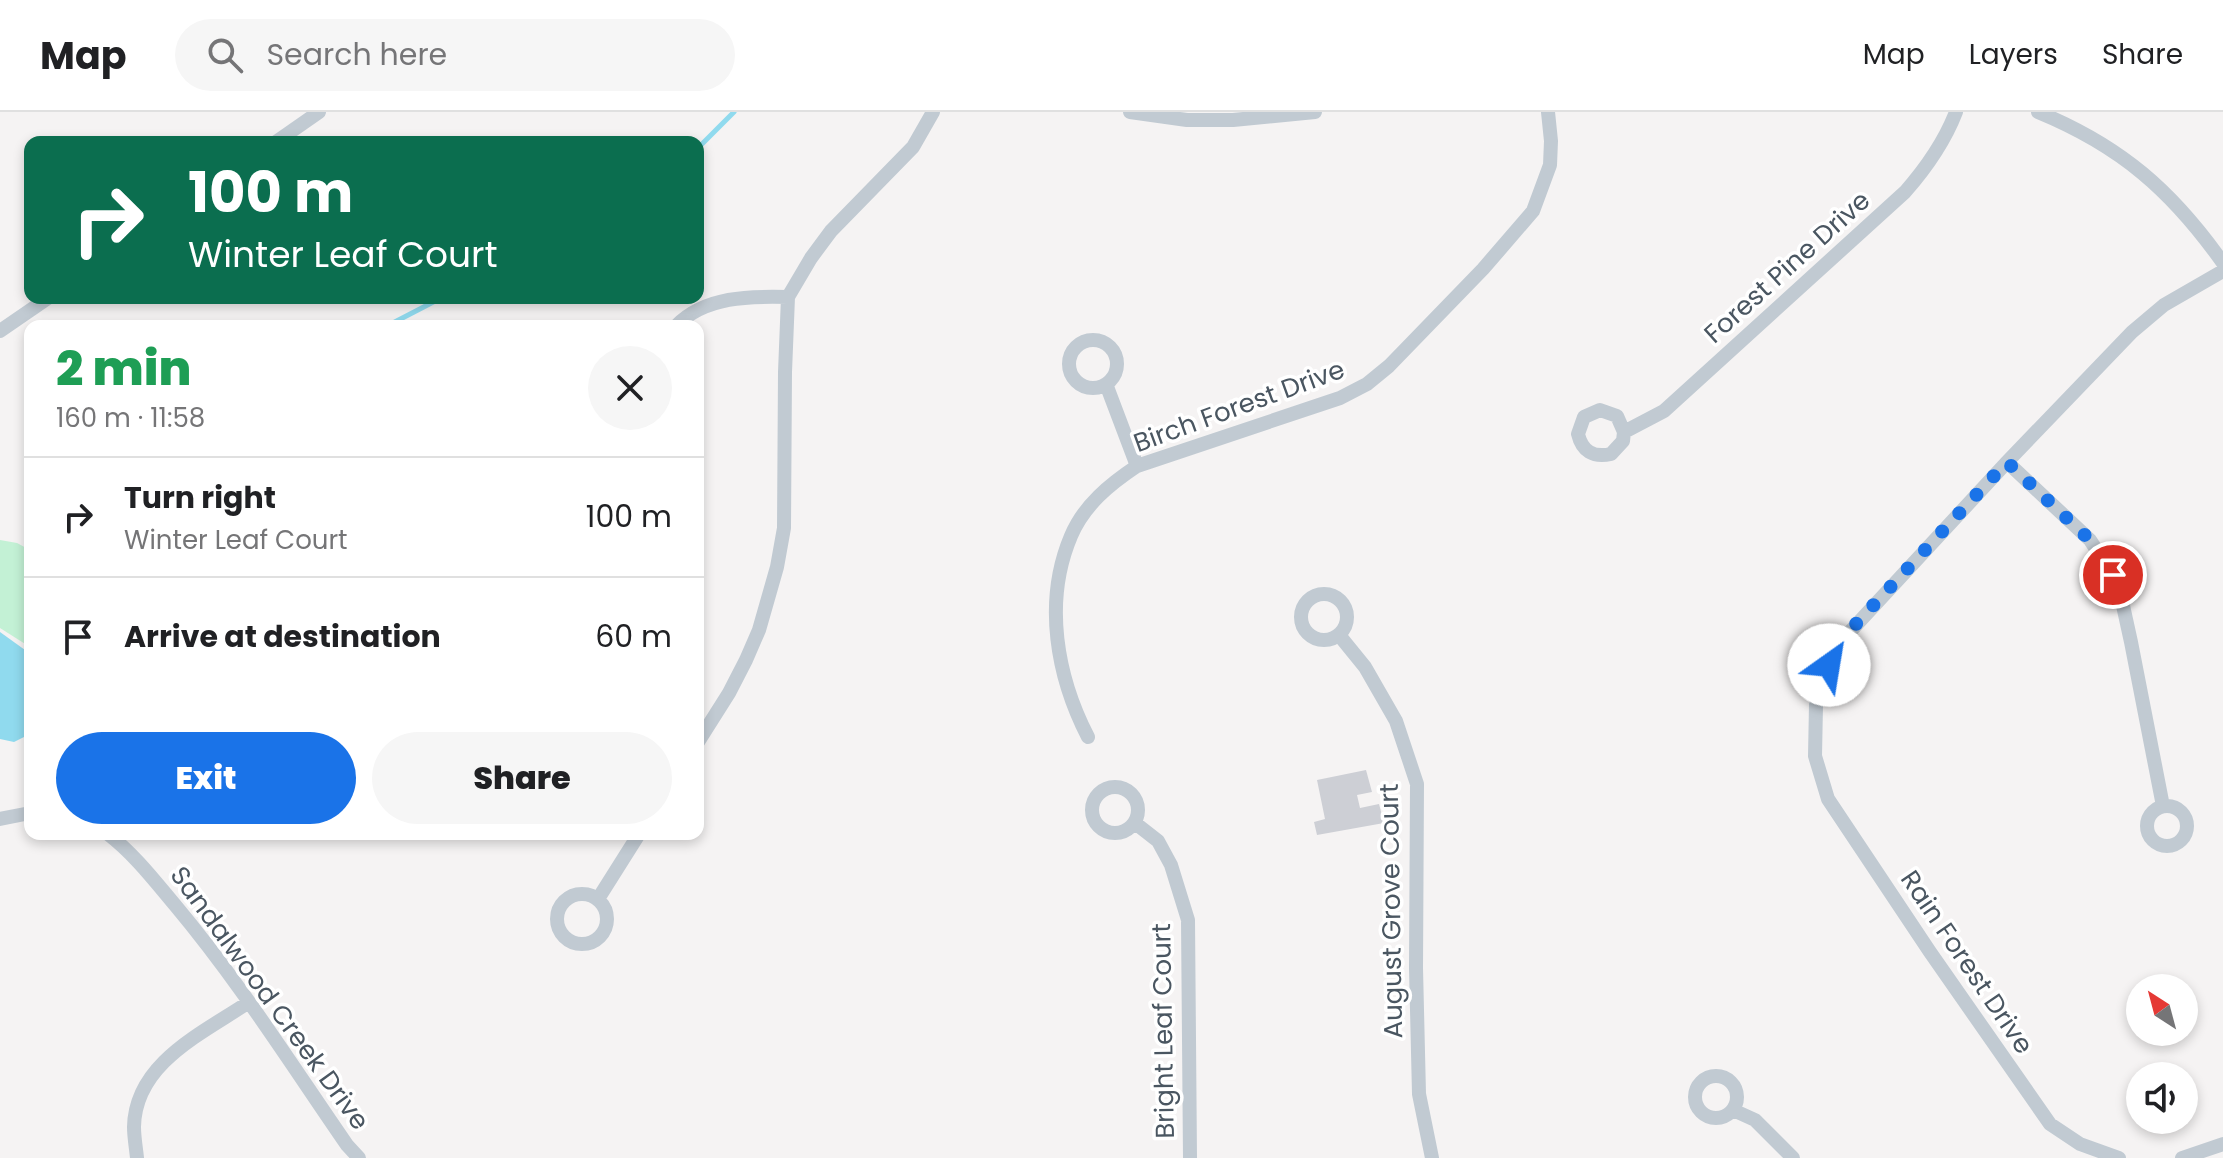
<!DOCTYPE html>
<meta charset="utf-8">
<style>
body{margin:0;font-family:Poppins,sans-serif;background:#f6f6f6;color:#202124;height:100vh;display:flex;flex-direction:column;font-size:30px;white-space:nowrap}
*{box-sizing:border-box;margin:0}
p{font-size:26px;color:#757577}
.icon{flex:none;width:44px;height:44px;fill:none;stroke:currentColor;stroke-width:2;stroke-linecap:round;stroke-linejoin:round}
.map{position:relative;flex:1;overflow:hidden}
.panel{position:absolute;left:24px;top:208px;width:680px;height:520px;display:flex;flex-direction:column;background:#fff;border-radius:16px;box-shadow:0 4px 12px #0003}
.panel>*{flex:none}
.guide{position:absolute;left:24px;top:24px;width:680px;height:168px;border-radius:16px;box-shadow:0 4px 12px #0003;background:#0b6e4f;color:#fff;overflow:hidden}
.needle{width:52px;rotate:324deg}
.fabs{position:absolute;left:2126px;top:862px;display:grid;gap:16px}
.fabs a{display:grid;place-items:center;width:72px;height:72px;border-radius:50%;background:#fff;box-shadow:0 4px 12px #0003;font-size:40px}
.pin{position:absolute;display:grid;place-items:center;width:68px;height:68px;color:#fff;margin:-34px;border:4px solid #fff;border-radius:50%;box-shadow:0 2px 8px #0007}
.me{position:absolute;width:88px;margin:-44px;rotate:32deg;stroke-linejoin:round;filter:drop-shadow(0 0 6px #0008)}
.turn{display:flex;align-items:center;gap:28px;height:168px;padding:0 32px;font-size:36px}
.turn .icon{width:104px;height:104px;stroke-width:2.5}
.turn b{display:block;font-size:56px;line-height:68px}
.round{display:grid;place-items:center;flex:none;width:84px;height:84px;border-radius:42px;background:#f6f6f6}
.headline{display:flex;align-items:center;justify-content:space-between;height:136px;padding:0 32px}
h1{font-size:48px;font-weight:800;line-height:60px;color:#1e9e55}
.action{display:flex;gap:16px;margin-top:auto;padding:16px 32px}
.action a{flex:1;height:92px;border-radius:48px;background:#1a73e8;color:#fff;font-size:32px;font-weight:800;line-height:92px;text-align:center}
.action a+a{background:#f6f6f6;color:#202124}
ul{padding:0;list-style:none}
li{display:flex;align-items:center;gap:24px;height:120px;padding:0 32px;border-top:2px solid #e0e0e0}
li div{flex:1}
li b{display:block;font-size:30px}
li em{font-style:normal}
header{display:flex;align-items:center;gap:48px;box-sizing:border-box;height:112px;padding:0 40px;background:#fff;border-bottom:2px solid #e0e0e0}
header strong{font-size:38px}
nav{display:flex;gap:44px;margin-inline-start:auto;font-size:28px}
.search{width:560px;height:72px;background:#f6f6f6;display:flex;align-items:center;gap:20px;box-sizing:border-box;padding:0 28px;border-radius:44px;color:#757577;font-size:30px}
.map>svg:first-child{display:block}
.green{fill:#c3f1d5}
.water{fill:#90daee}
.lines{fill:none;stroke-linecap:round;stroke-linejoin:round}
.stream{stroke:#90daee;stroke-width:5}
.building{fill:#cdcfd5}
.minor{stroke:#c1cad2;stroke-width:14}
.route{stroke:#1a73e8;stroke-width:14;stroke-dasharray:0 25.2}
.labels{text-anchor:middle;stroke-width:7;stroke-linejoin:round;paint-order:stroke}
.street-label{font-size:26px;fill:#4a5661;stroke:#fff}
</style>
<header>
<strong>Map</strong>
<div class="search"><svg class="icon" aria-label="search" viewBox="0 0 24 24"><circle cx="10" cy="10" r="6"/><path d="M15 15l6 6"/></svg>Search here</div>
<nav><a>Map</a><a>Layers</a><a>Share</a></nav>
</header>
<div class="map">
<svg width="2223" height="1046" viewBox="0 0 2223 1046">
<rect width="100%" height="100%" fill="#f5f3f3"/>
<path class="green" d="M0,428L17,431L30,438V535L0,516Z"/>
<path class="water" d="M0,520L25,538L30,545V622L14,630L0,627Z"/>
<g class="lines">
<path class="stream" d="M698,36L734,0
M387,214L441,186"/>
</g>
<path class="building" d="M1366,658L1372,680L1357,683L1360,696L1379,692L1384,711L1317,723L1314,710L1325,707L1317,668Z"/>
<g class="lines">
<path class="minor" d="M1130,0L1187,8H1233L1315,0
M2038,0C2121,34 2172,79 2223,151
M276,30L319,0
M676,214C705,184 750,184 788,185
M0,219L48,186
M1069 252a24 24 0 1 1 48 0a24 24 0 1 1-48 0Z
M1106,272L1137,354
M1624,320L1617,304L1600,298L1584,305L1578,322C1582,339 1593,346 1611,342L1623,329L1624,320L1664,299L1905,80C1927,55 1944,31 1956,0
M2007,350L2090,428L2113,463L2122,489L2131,530L2163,694
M1301 505a23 23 0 1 1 46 0a23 23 0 1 1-46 0Z
M1339,523L1365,555L1396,609L1417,672L1416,856L1419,982L1432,1046
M1088,625C1057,565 1043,490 1071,424C1084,393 1110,372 1137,354L1340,286L1367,272L1389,254L1483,157L1533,99L1550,53L1551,29L1548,0
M698,630L729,581L746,548L759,518L777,455L784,416L785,260L788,185L811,146L831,119L913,35L933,0
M1092 698a23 23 0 1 1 46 0a23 23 0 1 1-46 0Z
M2147 714a20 20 0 1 1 40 0a20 20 0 1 1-40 0Z
M0,707L30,701
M1135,711L1158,729L1171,753L1188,808L1190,1046
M108,722C134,742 154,768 175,793C238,868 291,952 347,1033L359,1046
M557 807a25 25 0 1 1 50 0a25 25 0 1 1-50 0Z
M598,787L639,722
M1695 985a21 21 0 1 1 42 0a21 21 0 1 1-42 0Z
M1733,998L1755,1008L1793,1046
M137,1046C136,1036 134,1025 134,1015C135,951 203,921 249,890
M2119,1046L2080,1032L2050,1012L1930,840L1828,687L1815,644L1816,593L1834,537L2007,350L2132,220L2164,193L2223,159
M2182,1046L2223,1032"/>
</g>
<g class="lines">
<path class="route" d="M1829,553L1834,537L1855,513L2007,350L2090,428L2113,463"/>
</g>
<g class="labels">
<g class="street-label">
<text transform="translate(1787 155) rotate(-42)" y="9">Forest Pine Drive</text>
<text transform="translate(1239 294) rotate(-20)" y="9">Birch Forest Drive</text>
<text transform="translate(1391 799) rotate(-91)" y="9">August Grove Court</text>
<text transform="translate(1967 850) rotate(56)" y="9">Rain Forest Drive</text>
<text transform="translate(270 886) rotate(54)" y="9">Sandalwood Creek Drive</text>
<text transform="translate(1163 919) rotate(-91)" y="9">Bright Leaf Court</text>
</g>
</g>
</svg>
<div class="fabs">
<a><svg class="needle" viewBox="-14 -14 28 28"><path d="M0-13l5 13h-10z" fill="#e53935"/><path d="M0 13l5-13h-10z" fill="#757577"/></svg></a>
<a><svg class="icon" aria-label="sound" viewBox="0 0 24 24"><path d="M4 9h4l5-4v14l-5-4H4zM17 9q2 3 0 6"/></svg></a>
</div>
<div class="pin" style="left:2113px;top:463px;background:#d93025"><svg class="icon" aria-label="arrive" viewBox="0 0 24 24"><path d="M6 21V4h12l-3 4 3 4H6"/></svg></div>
<svg class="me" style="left:1829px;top:553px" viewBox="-20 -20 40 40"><circle r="19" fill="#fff"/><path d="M0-13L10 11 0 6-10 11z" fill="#1a73e8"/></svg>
<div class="guide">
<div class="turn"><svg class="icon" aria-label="right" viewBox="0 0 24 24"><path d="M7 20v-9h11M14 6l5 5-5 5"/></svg><div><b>100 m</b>Winter Leaf Court</div></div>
</div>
<section class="panel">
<div class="headline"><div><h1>2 min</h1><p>160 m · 11:58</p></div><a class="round"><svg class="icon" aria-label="close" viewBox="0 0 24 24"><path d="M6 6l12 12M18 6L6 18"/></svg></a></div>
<ul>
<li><svg class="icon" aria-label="right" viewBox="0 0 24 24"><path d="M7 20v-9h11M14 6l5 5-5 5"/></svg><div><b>Turn right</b><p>Winter Leaf Court</p></div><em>100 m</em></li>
<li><svg class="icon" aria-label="arrive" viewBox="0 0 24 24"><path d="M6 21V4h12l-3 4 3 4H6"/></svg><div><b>Arrive at destination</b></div><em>60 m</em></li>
</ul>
<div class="action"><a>Exit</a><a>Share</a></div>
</section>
</div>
